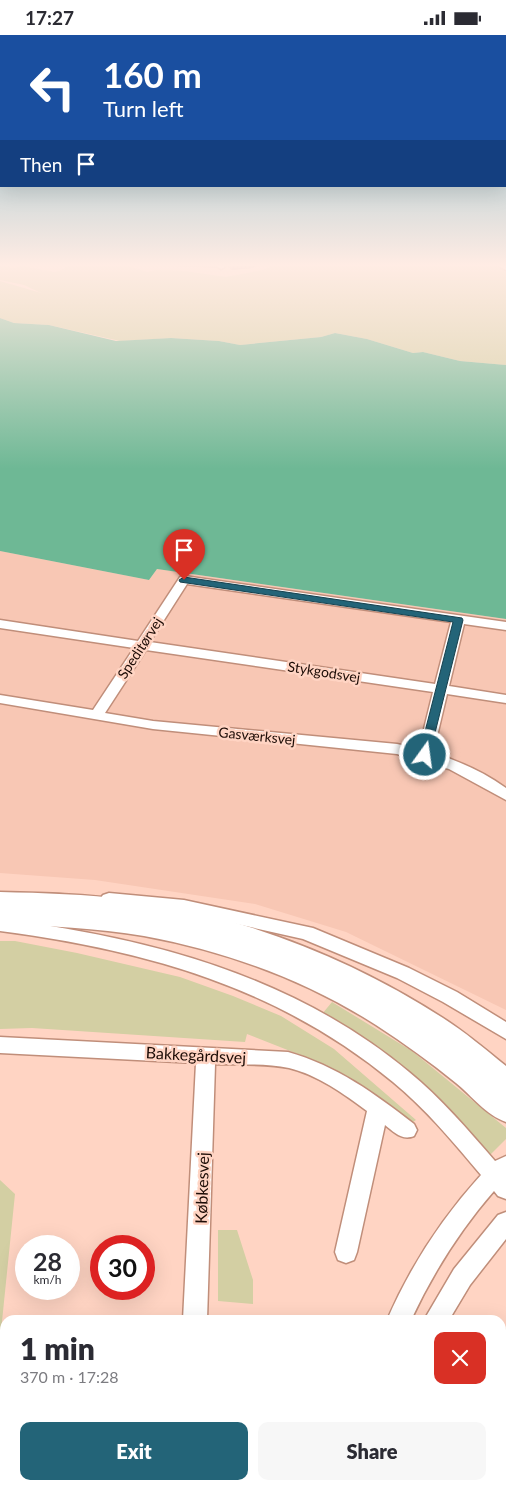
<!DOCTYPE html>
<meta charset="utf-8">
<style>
body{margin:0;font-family:Lato,sans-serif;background:#f7f7f7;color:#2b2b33;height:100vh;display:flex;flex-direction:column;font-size:19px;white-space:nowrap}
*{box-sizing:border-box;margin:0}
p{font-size:16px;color:#7c7c81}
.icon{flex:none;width:28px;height:28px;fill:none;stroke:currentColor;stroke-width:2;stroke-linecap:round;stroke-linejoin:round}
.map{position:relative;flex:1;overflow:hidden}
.sheet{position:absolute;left:0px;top:1280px;width:506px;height:175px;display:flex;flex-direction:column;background:#fff;border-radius:15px 15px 0 0;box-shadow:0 5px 20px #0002}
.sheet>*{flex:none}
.banner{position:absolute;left:0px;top:0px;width:506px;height:152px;box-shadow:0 5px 20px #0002;background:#1a4fa0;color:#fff;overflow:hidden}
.speed{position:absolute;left:15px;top:1200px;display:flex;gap:10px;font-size:25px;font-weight:700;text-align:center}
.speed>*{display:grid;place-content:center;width:65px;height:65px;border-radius:50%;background:#fff;box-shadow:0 5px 20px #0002;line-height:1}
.speed small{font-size:12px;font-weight:400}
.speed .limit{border:8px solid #d22;background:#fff;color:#111}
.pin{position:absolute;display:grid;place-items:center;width:42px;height:42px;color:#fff;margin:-51px -21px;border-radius:50% 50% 50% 0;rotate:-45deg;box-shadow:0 0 5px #0007}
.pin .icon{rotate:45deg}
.me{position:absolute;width:55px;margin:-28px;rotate:14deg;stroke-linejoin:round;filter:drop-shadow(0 0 4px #0008)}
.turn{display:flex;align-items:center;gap:18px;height:105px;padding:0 20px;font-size:22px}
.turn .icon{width:65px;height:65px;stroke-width:2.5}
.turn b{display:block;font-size:35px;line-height:42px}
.then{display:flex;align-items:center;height:48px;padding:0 20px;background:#0003;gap:10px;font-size:19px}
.round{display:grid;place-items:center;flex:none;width:52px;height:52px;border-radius:10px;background:#f7f7f7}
.summary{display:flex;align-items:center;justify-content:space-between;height:85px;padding:0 20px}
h1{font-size:30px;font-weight:800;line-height:38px}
.action{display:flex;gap:10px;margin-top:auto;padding:10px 20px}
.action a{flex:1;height:58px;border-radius:10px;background:#236478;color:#fff;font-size:20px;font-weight:800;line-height:58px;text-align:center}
.action a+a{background:#f7f7f7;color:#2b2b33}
.status{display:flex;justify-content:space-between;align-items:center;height:35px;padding:0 25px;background:#fff;direction:ltr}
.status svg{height:14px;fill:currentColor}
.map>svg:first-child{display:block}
.built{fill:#f8c7b4}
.green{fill:#d3cfa3}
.water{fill:#6eb895}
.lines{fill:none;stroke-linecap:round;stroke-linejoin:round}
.minor-casing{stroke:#c08e7a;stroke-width:3}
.highway-casing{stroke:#c08e7a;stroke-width:3}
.minor{fill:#fff;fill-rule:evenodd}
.highway{fill:#fff;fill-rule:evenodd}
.wall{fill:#c89693}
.shaded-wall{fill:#a27a78}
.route{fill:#236478;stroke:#17414e}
.labels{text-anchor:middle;stroke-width:5;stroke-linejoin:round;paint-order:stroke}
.street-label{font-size:14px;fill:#1d0c06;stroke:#ffd4c3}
.near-street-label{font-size:16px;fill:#1d0c06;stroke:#ffd4c3}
</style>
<div class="status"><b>17:27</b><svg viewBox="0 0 49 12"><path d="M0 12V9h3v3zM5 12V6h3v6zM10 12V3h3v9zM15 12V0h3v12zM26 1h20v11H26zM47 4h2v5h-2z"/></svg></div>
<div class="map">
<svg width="506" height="1455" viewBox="0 0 506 1455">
<rect width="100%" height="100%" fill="#ffd4c3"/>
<path class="built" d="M0,516L149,545L157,534L506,584V975L346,897L255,869L95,845L0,838Z"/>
<path class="green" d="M0,230L14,233L23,231L54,237L60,236L69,230H125L147,237L157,235L184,236L226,242L263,235L274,230H494L506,237V330L460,326L423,317L413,318L367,304L335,298L321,302L240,310L219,306L171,303L120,306L49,290L14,288L0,283V246L41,258L24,250L0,245Z
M0,906H15L77,918L180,942L233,961L281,981L334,1014L416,1085L410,1089L318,1027L247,999L245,1007L32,993L0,994Z
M332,967L412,1016L506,1093V1104L490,1120L428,1054L382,1016L322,979Z
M0,1145L15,1159L0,1306Z
M218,1195H237L253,1245V1269L218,1266Z
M506,1293V1455H390L391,1450H501V1298Z"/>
<path class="water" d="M0,283L14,288L49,290L116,306L171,303L219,306L240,310L321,302L335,298L367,304L413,318L423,317L460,326L506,330V584L157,534L149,545L0,516Z"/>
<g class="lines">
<defs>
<path id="minor" d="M215,230H223L225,232L221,234Z
M497,230H506V235Z
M184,541L506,587V595L464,589L449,651L506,660V668L447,659L433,718C459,726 484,737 506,753V765L449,734L397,719L153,694L0,668V660L93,675L134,613L0,593V585L138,606L180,542ZM187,549L451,587L435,649L150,607ZM146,615L433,657L419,714L397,709L153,686L105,678Z
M109,858L184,865L313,893L409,933L457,957L506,987V1004L443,967L397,943L303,904L184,877L103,868L100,864L103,860Z
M0,884C146,902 293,940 409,1037C441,1063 468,1095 495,1126L506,1121V1164L498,1161L494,1156C460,1195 433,1238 411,1285H387C410,1232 442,1183 481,1140C454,1108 426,1074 393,1047C278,952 145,915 0,896Z
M0,1002L288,1017C337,1031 374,1058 414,1089L417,1095L414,1101C402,1106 394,1097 385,1090L357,1217L354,1225L346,1228L338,1225L335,1217L367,1076C344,1059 318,1040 289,1033C266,1028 239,1030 215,1029L207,1285H183L196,1028L0,1018Z
M506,1177V1204L470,1250L449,1285H424L454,1234L498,1180Z
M173,1450H199V1455H173Z
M335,1450H384L383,1455H334Z"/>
<path id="highway" d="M0,857C43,858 86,859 129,865C240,880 348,922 443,983C465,997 485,1014 506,1031V1087C486,1080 472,1061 456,1048C430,1027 404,1008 376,990C306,945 225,916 144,901C96,893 48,891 0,889Z"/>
</defs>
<use href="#minor" class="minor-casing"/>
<use href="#highway" class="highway-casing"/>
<use href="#minor" class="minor"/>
<use href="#highway" class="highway"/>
</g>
<path class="wall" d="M154,230H216V233Z
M225,230H259L252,233L232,235Z"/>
<path class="shaded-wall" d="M232,230H259L252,233L232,235Z"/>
<linearGradient id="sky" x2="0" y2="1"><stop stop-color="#77b6c7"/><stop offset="0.53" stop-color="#ffece4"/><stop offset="1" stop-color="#ffece4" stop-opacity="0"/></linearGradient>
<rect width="506" height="434" fill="url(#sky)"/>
<path class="route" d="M184,542L462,583L463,585L429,722L425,723L419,720L453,587L180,547L179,545Z"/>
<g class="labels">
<g class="street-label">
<text transform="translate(140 613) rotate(-57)" y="5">Speditørvej</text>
<text transform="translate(324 637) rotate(9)" y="5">Stykgodsvej</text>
<text transform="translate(257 701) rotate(6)" y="5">Gasværksvej</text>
</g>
<g class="near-street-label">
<text transform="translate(196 1020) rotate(3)" y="6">Bakkegårdsvej</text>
<text transform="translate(202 1153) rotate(-88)" y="6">Købkesvej</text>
</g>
</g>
</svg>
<div class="speed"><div>28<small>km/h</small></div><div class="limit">30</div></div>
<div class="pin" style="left:184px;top:545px;background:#d93025"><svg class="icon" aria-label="arrive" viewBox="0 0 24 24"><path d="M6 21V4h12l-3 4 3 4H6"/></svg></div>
<svg class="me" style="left:425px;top:720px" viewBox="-20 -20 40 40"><circle r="17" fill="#236478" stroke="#fff" stroke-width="3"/><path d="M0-11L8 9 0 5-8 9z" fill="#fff"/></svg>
<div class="banner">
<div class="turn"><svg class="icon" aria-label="left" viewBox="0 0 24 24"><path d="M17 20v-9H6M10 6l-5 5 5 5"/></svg><div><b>160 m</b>Turn left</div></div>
<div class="then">Then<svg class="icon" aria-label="arrive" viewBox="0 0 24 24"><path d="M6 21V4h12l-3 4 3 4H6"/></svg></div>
</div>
<section class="sheet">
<div class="summary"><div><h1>1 min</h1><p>370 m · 17:28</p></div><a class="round" style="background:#d93025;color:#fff"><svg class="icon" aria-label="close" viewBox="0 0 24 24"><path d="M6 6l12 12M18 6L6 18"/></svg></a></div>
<div class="action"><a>Exit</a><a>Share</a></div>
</section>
</div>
